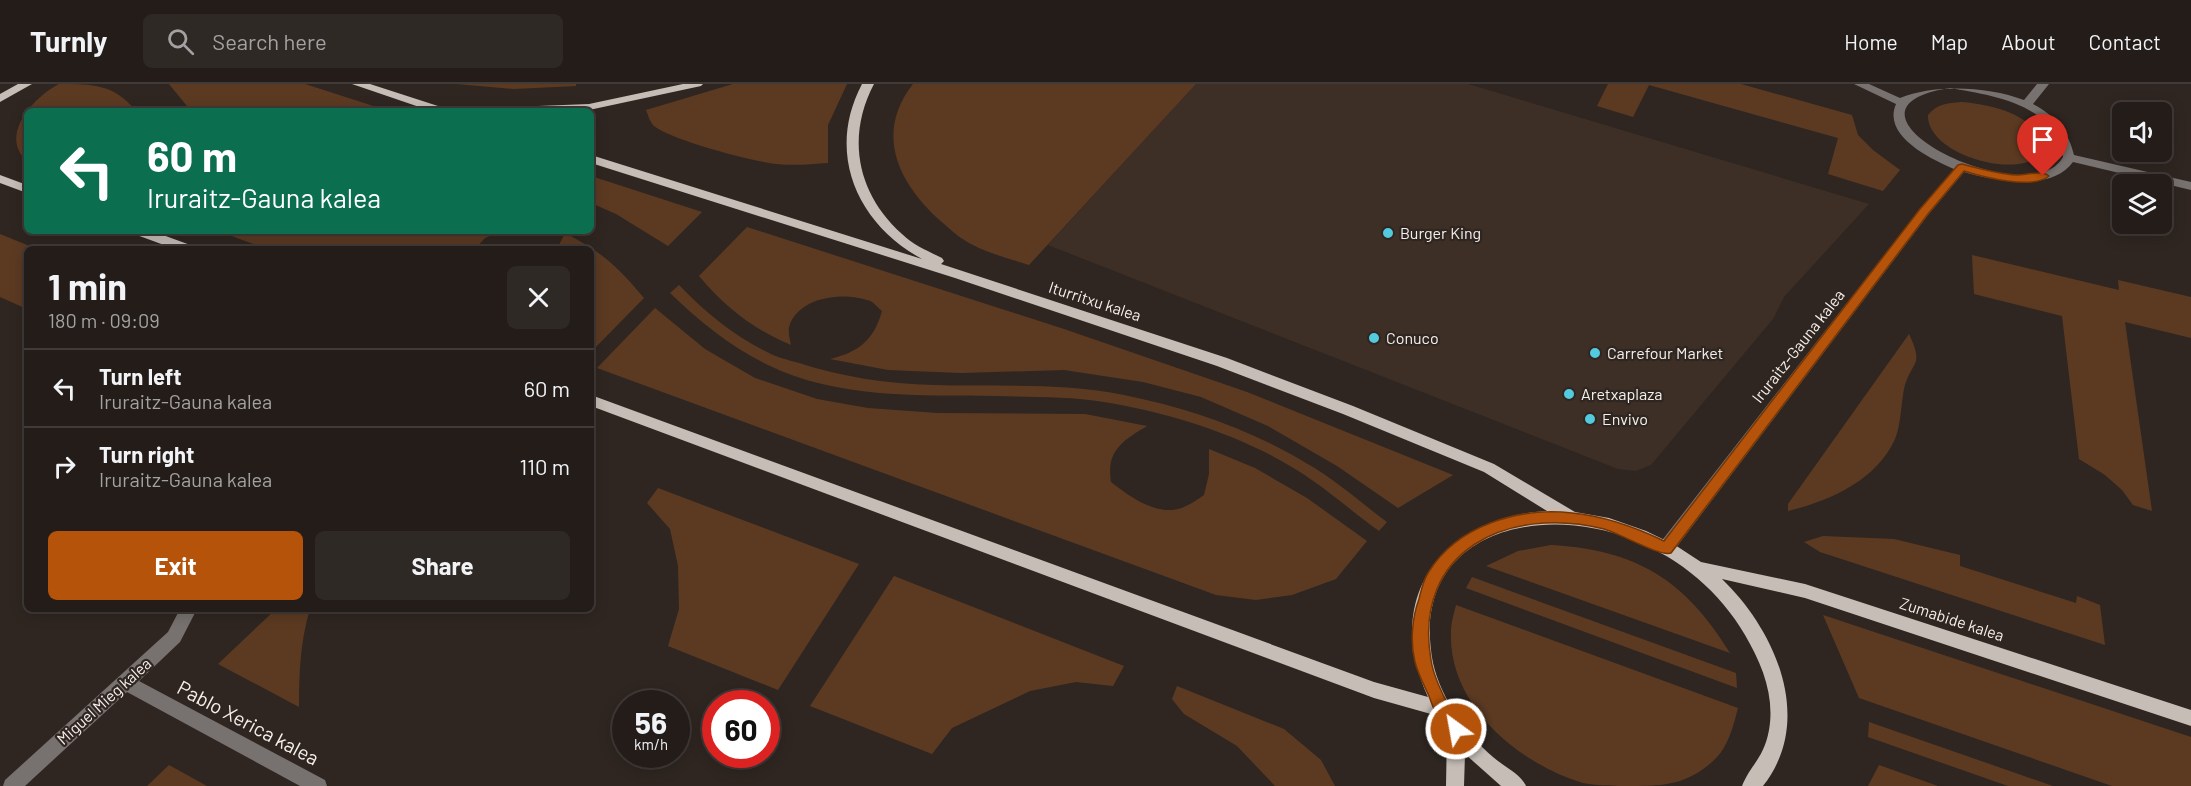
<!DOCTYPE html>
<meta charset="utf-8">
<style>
body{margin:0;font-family:Barlow,sans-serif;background:#2f2926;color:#f1f3f6;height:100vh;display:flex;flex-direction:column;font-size:22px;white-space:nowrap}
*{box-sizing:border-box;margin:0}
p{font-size:20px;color:#a3a1a2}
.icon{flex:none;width:33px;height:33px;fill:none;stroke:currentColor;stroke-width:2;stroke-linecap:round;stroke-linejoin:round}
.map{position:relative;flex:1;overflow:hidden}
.details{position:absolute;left:24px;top:162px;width:570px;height:366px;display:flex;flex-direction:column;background:#231c19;border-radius:9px;box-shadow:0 3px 15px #0003,0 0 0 2px #403a38}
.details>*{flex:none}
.hud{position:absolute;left:24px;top:24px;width:570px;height:126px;border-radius:9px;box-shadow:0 3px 15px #0003,0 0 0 2px #403a38;background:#0b6e4f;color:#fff;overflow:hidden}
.fabs{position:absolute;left:2112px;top:18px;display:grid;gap:12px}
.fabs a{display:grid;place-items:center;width:60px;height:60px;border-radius:9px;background:#231c19;box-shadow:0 3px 15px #0003,0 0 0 2px #403a38;font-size:30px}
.speed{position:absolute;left:612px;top:606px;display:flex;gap:12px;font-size:30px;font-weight:700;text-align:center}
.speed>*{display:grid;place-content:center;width:78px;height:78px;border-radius:50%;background:#231c19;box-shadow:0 3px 15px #0003,0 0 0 2px #403a38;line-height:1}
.speed small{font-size:15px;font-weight:400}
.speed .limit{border:9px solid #d22;background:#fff;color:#111}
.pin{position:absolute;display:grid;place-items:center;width:51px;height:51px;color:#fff;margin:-62px -26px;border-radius:50% 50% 50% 0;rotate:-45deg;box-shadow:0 0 6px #0007}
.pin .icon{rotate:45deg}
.me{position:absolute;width:66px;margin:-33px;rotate:328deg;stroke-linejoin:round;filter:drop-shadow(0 0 4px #0008)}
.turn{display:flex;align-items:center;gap:21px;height:126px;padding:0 24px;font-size:27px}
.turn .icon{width:78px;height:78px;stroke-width:2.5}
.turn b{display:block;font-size:42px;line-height:51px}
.round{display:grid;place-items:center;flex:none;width:63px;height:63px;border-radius:9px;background:#2f2926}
.overview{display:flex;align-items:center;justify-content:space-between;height:102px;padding:0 24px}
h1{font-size:36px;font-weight:700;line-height:45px}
.primary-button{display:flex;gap:12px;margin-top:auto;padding:12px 24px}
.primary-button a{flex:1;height:69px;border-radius:9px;background:#b45309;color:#fff;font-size:24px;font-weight:700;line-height:69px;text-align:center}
.primary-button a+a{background:#2f2926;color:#f1f3f6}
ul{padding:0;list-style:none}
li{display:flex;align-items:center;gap:18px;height:78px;padding:0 24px;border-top:2px solid #403a38}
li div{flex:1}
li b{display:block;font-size:22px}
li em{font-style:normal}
header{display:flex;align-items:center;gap:36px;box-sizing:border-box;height:84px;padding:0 30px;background:#231c19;border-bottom:2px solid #403a38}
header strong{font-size:28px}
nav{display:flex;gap:33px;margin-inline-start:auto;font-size:21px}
.search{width:420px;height:54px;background:#2f2926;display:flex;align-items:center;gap:15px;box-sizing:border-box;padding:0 21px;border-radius:9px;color:#a3a1a2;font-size:22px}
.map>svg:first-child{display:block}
.built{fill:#3d2f26}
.green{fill:#5c3a22}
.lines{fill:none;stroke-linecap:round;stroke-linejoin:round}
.minor{fill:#77726f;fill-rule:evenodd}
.major{fill:#c6bdb7;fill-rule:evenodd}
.route{fill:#b45309;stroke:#753606;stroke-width:1.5}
.poi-dot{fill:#54cade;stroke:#2f2621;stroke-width:2}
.labels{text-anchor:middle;stroke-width:4.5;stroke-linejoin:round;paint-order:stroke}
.poi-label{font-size:16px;fill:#f5efeb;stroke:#2f2621;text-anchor:start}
.street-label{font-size:16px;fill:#f5efeb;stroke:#2f2621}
.near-street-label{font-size:20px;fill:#f5efeb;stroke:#2f2621}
</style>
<header>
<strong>Turnly</strong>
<div class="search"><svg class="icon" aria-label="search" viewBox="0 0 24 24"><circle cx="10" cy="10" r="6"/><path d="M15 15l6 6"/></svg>Search here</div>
<nav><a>Home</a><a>Map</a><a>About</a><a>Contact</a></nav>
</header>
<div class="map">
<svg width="2191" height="702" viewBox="0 0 2191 702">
<rect width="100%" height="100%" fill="#2f2621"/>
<path class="built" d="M1196,0H1468L1869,120L1784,213L1773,235L1651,381L1636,387L1618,385L1048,161Z"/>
<path class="green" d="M59,0C93,0 114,0 136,27H27V77C0,54 29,16 59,0Z
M169,0H305L389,27H191Z
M457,0H576V2L514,5Z
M733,0H847L828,41V79C811,80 795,82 777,80C754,78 671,56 654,42C650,38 648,31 646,26Z
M913,0H1196L1029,181C1011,175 990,170 973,161C962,156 952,147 943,139C900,102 873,51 913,0Z
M1608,0H1741L1852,31L1858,51L1873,66L1900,86L1883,107L1828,90L1838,54L1649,1L1633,33L1597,22Z
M1961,18C1987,20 2029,28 2041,56C2044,64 2041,70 2034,75C2006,92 1927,68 1928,31C1937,20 1947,19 1961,18Z
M591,92L702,128L668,162L616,130L591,119Z
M747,143L1064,245L1247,308L1453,391L1398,424L1337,382L1268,342L1201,313L1143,298L1064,286L961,289L888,286L830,275C859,268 874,256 882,227C877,223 873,217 867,216C842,208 798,213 789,243C788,248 790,256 791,261C752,244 727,225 699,192Z
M218,147H501L485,154L475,165H267Z
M565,149C603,169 616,181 644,214L591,268V165H557Z
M0,150L37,165H27V225L0,213Z
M1972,171L2119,206L2118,196L2191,213V254L2125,238L2152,427L2133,421L2122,406L2105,391L2079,375L2062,232L1974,210Z
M679,201C706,229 734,252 769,269C778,274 789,276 799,279C843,293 887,300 933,301C997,303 1061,298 1124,311C1188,324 1250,345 1306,379C1335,395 1361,419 1387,438L1379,447C1351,427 1325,403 1295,385C1241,351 1167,328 1104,318C1069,312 1031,313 996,312C921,311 837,315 768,281C731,263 700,238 670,209Z
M655,224L705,265L755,294L817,315L868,324L937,329L1085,330L1147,342C1122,357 1106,367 1111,398C1130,413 1159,434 1184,423C1191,420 1198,415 1204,411L1209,390V365L1255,384L1307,414L1367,457L1336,495L1292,511L1256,516L1216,511L597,284Z
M1909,250C1925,284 1911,276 1904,305C1901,320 1901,341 1895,355C1876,397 1829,417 1788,427V420Z
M658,404L859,480L778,606L668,562L679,525L678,482L670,445L647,419Z
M1823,452L1894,455L1960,471V482L2076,519L2077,512L2100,521L2105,561L1820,468L1804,458Z
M1551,461C1637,466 1685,496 1730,569L1486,482L1518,467Z
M894,492L1124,582L1113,602L1076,598L1030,607L952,644L932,670L810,622Z
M1472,493L1736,589L1737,604L1466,504Z
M1456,521L1738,624C1733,643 1728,664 1713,677C1688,700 1665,702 1633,702C1617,702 1599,702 1583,699C1519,680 1448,621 1451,548C1451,539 1454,529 1456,521Z
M276,525H310C300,558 299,589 299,623L218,580Z
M1823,531L2191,653V702H2112L1859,614Z
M1177,602L1284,645L1321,676L1335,702H1275L1237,662L1184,630L1172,615Z
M1869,638L2053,702H2008L1868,653Z
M169,681L207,702H147Z
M1879,681L1938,702H1868Z"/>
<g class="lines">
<path class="minor" d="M1854,0H1869L1900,14C1934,0 1987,2 2024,16L2037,0H2049L2033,20C2055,32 2068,46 2074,71L2191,98V106L2073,78C2052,108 1994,97 1964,88L1928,131L1672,469L1666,471L1660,469L1658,464L1660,459L1920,125L1954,85C1931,75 1882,52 1896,20ZM1950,4C1985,10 2041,18 2058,55C2061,60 2062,67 2063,73C2030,133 1812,25 1950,4Z
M180,525H197L180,558L139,597L325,696L327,702H300L127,608L25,702H3L5,696L168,548Z"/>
<path class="major" d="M18,0H32L0,18V10Z
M352,0H370L438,22L513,23L589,20L683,0H703L701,2L589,26L431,27Z
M862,0H874C846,53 857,110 902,150C913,161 928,167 942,174L944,177L941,180L1227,274L1353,322L1494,380L1575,428L1609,434L1646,447L1675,461L1701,478L1805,500L2191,626V642L1805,514L1722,495C1776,547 1815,636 1763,702H1742C1751,680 1764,674 1769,646C1775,612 1762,580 1745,551C1720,508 1681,475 1634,456C1536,417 1408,450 1433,579C1441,614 1466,650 1493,673C1503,682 1521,690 1526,702H1501L1465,670L1464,702H1446L1447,647L1438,632L1374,614L591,322V311L1374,598L1428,613C1382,514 1442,433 1547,427L1484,388L1343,330L1217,282L955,194L591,79V71L922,175C856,139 826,68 862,0Z
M0,91L27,101V109L0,99Z
M133,147H152L193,162L195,165H175L134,150Z"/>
</g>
<path class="route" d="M1962,80C1980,85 1998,90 2017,91C2027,91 2041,86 2049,92C2032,106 1983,93 1964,87L1928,130L1671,469C1660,473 1619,449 1604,445C1509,421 1412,466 1431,576C1433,590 1442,610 1449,622C1454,630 1460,637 1464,645L1462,651L1456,653C1441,647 1434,626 1429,612C1424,601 1418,590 1415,578C1410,558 1412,534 1419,515C1421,507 1423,497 1428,489C1457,441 1519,423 1572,429C1604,432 1635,443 1664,457L1920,125L1958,81Z"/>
<g class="poi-dot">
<circle cx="1388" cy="149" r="6"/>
<circle cx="1374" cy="254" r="6"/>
<circle cx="1595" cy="269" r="6"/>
<circle cx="1569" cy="310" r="6"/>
<circle cx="1590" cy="335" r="6"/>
</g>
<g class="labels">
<g class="poi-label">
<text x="1400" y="155">Burger King</text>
<text x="1386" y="260">Conuco</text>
<text x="1607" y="275">Carrefour Market</text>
<text x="1581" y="316">Aretxaplaza</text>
<text x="1602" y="341">Envivo</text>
</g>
<g class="street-label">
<text transform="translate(1095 217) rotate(18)" y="6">Iturritxu kalea</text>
<text transform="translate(1798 262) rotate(-52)" y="6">Iruraitz-Gauna kalea</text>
<text transform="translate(1952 535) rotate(18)" y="6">Zumabide kalea</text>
<text transform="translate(104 617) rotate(-42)" y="6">Miguel Mieg kalea</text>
</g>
<g class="near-street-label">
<text transform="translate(248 639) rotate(28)" y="7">Pablo Xerica kalea</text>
</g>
</g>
</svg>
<div class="fabs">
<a><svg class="icon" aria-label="sound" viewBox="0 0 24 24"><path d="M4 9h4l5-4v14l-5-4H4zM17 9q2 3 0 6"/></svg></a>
<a><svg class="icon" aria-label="layers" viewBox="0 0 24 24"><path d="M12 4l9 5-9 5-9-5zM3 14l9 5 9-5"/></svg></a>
</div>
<div class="speed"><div>56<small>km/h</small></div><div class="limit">60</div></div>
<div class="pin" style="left:2043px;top:92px;background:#d93025"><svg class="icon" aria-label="arrive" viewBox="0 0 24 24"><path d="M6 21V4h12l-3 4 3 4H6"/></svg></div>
<svg class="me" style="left:1456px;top:645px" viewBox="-20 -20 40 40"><circle r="17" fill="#b45309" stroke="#fff" stroke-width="3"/><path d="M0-11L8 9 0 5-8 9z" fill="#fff"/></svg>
<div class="hud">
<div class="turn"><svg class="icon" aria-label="left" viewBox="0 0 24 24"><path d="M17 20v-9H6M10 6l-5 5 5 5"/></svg><div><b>60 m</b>Iruraitz-Gauna kalea</div></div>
</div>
<section class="details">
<div class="overview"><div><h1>1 min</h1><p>180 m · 09:09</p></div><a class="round"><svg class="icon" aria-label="close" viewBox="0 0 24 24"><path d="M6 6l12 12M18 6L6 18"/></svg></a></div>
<ul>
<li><svg class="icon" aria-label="left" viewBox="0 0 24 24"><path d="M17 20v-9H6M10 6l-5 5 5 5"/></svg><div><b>Turn left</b><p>Iruraitz-Gauna kalea</p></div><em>60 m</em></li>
<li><svg class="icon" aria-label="right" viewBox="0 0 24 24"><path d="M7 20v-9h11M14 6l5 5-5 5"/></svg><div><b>Turn right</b><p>Iruraitz-Gauna kalea</p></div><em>110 m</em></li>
</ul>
<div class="primary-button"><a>Exit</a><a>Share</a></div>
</section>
</div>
